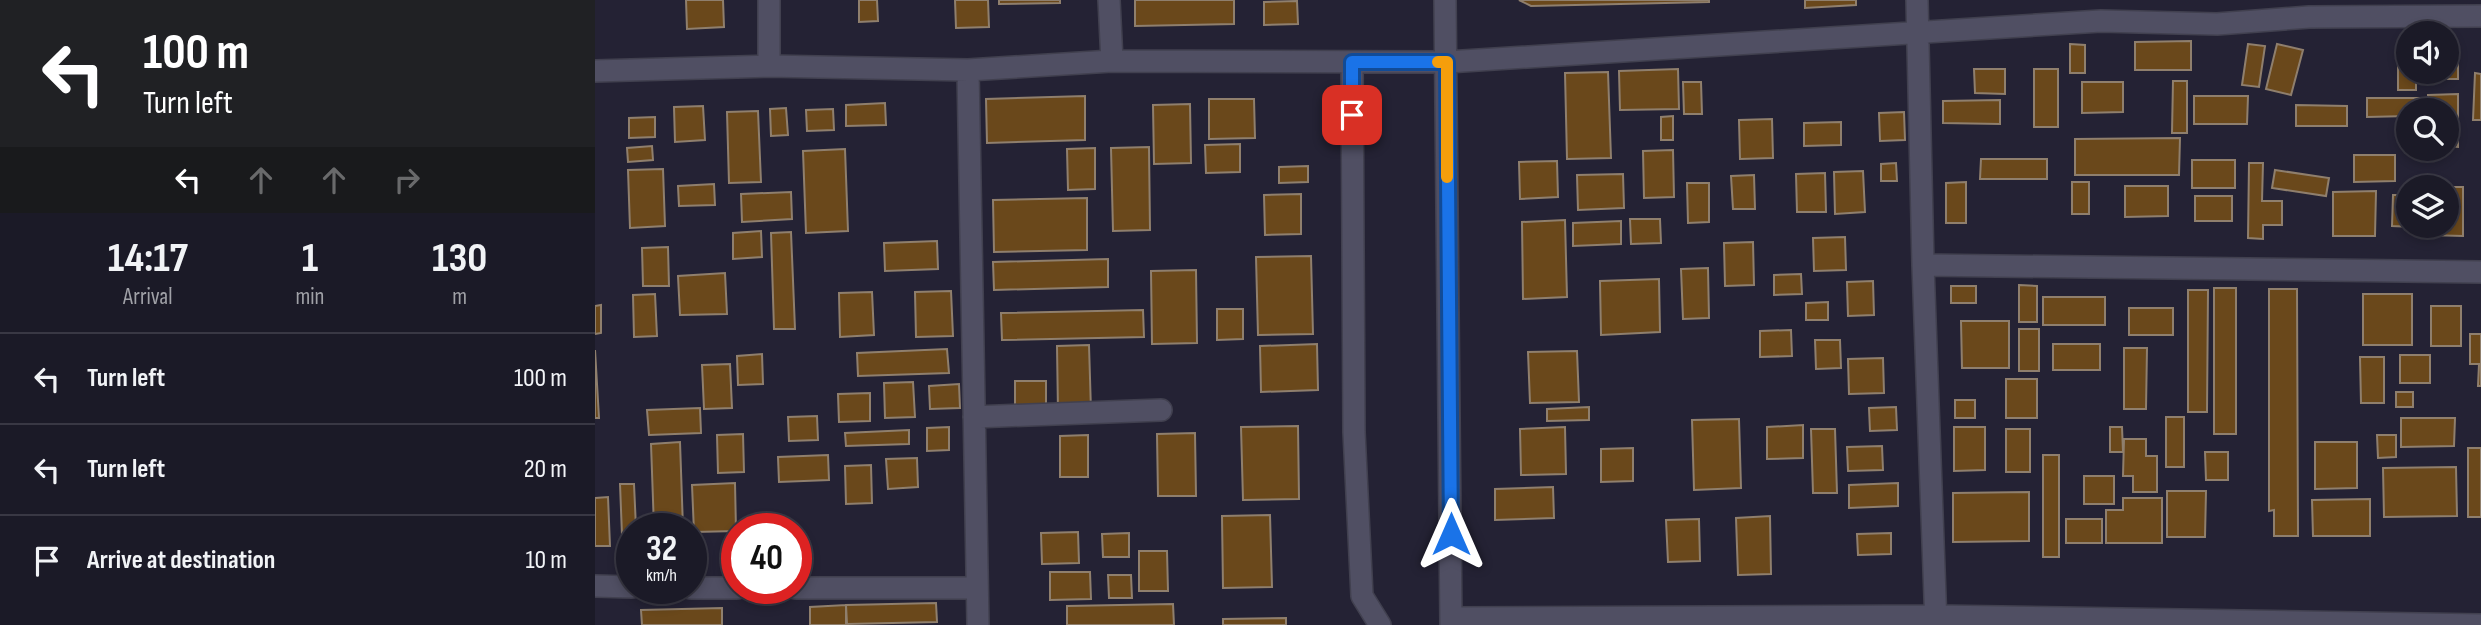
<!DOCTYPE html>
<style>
body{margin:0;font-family:"Sofia Sans Condensed",sans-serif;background:#282733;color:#f1f3f6;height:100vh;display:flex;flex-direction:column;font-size:26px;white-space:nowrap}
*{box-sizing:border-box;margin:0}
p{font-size:23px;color:#a0a1a7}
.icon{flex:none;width:38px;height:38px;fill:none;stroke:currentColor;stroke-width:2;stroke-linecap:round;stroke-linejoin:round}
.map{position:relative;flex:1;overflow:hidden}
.drawer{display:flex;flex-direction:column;background:#1b1a27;width:595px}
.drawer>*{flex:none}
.top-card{background:#202124;color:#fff;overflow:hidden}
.fabs{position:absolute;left:1801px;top:21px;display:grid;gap:14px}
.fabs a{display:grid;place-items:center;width:63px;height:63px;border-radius:50%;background:#1b1a27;box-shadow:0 4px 10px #0003,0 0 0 2px #393844;font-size:35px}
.speed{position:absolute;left:21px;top:513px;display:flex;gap:14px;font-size:35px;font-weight:700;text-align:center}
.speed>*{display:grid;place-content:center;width:91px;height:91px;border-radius:50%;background:#1b1a27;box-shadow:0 4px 10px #0003,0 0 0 2px #393844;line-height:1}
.speed small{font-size:18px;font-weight:400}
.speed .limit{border:10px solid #d22;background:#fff;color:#111}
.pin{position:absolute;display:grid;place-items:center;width:60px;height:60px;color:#fff;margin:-30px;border-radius:14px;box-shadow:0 4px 10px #0006}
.me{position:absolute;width:77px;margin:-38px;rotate:0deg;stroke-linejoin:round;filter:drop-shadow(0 0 5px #0008)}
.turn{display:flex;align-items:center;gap:24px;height:147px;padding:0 28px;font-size:32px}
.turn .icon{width:91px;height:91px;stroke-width:2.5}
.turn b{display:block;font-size:49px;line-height:60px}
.lanes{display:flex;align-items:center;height:66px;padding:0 28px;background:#0003;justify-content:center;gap:35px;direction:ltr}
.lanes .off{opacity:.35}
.eta{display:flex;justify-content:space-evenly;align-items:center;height:119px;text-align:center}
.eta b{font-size:42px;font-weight:700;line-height:49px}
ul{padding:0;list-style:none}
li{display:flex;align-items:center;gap:21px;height:91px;padding:0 28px;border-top:2px solid #393844}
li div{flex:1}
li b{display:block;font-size:26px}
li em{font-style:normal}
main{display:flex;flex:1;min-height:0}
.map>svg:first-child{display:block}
.building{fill:#6a481b;stroke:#8f7f6d;stroke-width:2}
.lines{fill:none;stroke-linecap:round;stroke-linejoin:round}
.minor-casing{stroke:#41404f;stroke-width:24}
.minor{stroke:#504f63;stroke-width:21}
.route-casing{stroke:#114b97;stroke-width:18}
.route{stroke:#1a73e8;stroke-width:12}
.slow{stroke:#f59e0b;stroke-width:12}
</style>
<main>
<section class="drawer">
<div class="top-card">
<div class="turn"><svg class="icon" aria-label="left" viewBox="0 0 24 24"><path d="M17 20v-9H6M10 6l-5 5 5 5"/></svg><div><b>100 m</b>Turn left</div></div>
<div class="lanes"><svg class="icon" aria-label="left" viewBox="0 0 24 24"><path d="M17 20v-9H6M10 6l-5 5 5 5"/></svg><svg class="icon off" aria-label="ahead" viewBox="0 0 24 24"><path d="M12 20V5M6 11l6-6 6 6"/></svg><svg class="icon off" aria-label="ahead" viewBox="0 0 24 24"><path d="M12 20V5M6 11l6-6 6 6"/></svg><svg class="icon off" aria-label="right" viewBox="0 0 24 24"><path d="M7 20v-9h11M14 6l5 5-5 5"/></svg></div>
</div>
<div class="eta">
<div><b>14:17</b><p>Arrival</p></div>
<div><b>1</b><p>min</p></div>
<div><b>130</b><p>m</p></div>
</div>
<ul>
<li><svg class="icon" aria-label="left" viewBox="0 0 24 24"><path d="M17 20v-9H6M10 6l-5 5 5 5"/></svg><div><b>Turn left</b></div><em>100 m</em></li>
<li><svg class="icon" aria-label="left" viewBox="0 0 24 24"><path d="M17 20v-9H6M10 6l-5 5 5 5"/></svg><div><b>Turn left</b></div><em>20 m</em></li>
<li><svg class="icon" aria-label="arrive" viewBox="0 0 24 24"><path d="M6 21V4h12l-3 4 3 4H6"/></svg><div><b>Arrive at destination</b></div><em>10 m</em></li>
</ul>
</section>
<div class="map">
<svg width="1886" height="625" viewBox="0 0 1886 625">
<rect width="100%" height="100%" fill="#242234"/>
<path class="building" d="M91,0H128L129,27L92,29Z
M264,0H282L283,21L264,22Z
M360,0H393L394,27L361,28Z
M404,0H465V3L404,4Z
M540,0H639V24L540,26Z
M924,0H1114V2L936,6Z
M1210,0H1261V5L1210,8Z
M702,1L703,24L669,25V2Z
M1596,41V70H1540V42Z
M1475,44L1490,45V73H1475Z
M1653,44L1670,46L1664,87L1647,85Z
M1682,44L1708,50L1696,95L1671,89Z
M1803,44H1813V72H1821V90H1803Z
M1852,54H1863V79H1831V72H1852Z
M1083,69L1084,109L1025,110L1024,71Z
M1379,69H1410V94L1380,93Z
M1439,69H1463V127H1439Z
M1013,72L1016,158L972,159L970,73Z
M1880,73L1886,74V120H1878Z
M1578,81H1592V133H1577Z
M1088,82H1106L1107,114H1089Z
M1487,82H1528V112L1487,113Z
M1863,94V147L1852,146V110H1833V95Z
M490,96V140L392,143L391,99Z
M1599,96H1653L1652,124H1599Z
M1772,98H1825V110H1813V116L1772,117Z
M614,99H659L660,138L614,139Z
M1405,100V124L1348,123V101Z
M290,103L291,125L251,126V105Z
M595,104L596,163L559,164L558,105Z
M1701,105L1752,106V126H1701Z
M108,106L110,140L80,142L79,107Z
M191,108L193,135L176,136L175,109Z
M238,109L239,130L212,131L211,110Z
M163,111L166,182L134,183L132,112Z
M1309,112L1310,140L1285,141L1284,113Z
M1078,116V140H1066V117Z
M60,117V137L34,138V118Z
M1177,119L1178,158L1145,159L1144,120Z
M1246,122V145L1209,146V123Z
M1585,138L1584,175H1480V139Z
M645,144V172L611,173L610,145Z
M57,146L58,160L33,162L32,148Z
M554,147L555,230L518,231L516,148Z
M500,148V189L473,190L472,149Z
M250,149L253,231L211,233L208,151Z
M1078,150L1079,197L1049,198L1048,151Z
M1759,155H1800V181L1759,182Z
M1386,159H1452V179H1385Z
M1597,160H1640V188H1597Z
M962,161L963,197L925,199L924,162Z
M1301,163L1302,181H1286V164Z
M1654,163H1668L1667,201H1687V225H1668V239L1653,238Z
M713,166V182L684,183V167Z
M68,169L70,226L35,228L33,170Z
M1680,170L1734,178L1731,196L1677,188Z
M1268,171L1270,212L1240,214L1239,172Z
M1230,173L1231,212H1202L1201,174Z
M1028,174L1029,208L983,210L982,175Z
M1159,175L1160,209H1138L1136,176Z
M1371,182V223H1351V183Z
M1477,182H1494V214H1477Z
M1092,183H1114V222L1093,223Z
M119,184L120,205L84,206L83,186Z
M1530,186H1573V216L1530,217Z
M1832,187H1868V236L1832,235V226H1852V187Z
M1781,191L1780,236H1738V192Z
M196,192L197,219L147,222L146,194Z
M706,194V234L670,235L669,195Z
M1798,195H1813V226L1819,227L1797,226Z
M1600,196H1637V221H1600Z
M492,198V250L399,252L398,200Z
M1035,219H1065L1066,243L1036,244Z
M970,220L972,297L928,299L927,222Z
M1026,221V244L978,246V223Z
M166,231L167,257L138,259V233Z
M196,232L200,329H179L176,233Z
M1250,237L1251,270L1219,271L1218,238Z
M342,241L343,269L290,271L289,243Z
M1158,242L1159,285L1130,286L1129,243Z
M73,247L74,286H48L47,248Z
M716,256L718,334L663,335L661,257Z
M513,259V287L399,290L398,262Z
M1113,268L1114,318L1088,319L1086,269Z
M601,270L602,343L557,344L556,271Z
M130,273L132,314L85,315L83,276Z
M1206,274L1207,294L1179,295V275Z
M1064,279L1065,332L1006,335L1005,281Z
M1278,281L1279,315L1253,316L1252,282Z
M1424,285L1442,286V322H1424Z
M1356,286H1381V303H1356Z
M1619,288H1641V434H1619Z
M1674,289H1702L1703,536H1679V510L1674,511Z
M1593,290H1613L1612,412H1593Z
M356,291L358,336L321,337L320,292Z
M277,292L279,335L245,337L244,293Z
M60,294L62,336L39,337L38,295Z
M1768,294H1817V345H1768Z
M1448,297H1510V325H1448Z
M1233,302V320H1211V303Z
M6,305V333L0,334V306Z
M1836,306H1866V346H1836Z
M1534,308H1578V335H1534Z
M622,309H648V339L622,340Z
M548,310L549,337L407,340L406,313Z
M1366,321H1414V368H1367Z
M1424,329H1444V371H1424Z
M1196,330L1197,356L1165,357V331Z
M1875,334H1886V386H1883L1884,364H1875Z
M1220,340H1245L1246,368L1221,369Z
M722,344L723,390L666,392L665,346Z
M1458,344H1505V370H1458Z
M494,345L496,411L463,412L462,346Z
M1529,348H1552L1551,409H1529Z
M352,349L354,373L263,376L262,353Z
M0,350L4,418H0Z
M982,351L984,402L935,403L933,352Z
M167,354L168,384L143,385L142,356Z
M1805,355H1835V383H1805Z
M1765,357H1789V403H1766Z
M1288,358L1289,393L1254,394L1253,359Z
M135,364L137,408L109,409L107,365Z
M1411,379H1442V418H1411Z
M420,381H451V405H420Z
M318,382L320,417L290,418L289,383Z
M364,384L365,408L335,409L334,386Z
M1801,392H1818V407H1801Z
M275,393V421L244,422L243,394Z
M1360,400H1380V418H1360Z
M994,407V420L952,421V409Z
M1301,407L1302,430L1275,431L1274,408Z
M105,408L106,433L54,435L52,410Z
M222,416L223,440L194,441L193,417Z
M1571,417H1589V467H1571Z
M1806,418H1860L1859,446L1806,447Z
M1144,419L1146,488L1099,490L1097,420Z
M1208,425V458L1172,459V427Z
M703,426L704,499L648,500L646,427Z
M354,427V450L332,451V428Z
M970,427L971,474L926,475L925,429Z
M1359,427H1390V470L1359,471Z
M1515,427H1527L1528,452H1515Z
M1216,429H1240L1242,493H1218Z
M1411,429H1435V472H1411Z
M314,430V444L251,446L250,433Z
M600,433L601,496H563L562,434Z
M148,434L149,472L123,473L122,435Z
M493,435V477H465V436Z
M1782,435H1801V457L1783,458Z
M1529,439H1551V456H1562V492H1538V476H1528Z
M85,442L88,528H59L56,444Z
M1720,442H1762V488L1720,489Z
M1287,446L1288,470L1253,471L1252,447Z
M1038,448V481L1006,482V449Z
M1873,448H1886V517H1873Z
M1610,452H1633V480H1611Z
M233,455L234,480L184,482L183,457Z
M1448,455H1464V557H1448Z
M322,458L323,487L293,489L291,459Z
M276,465L277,503L251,504L250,466Z
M1861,467L1862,516L1789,517L1788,468Z
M1489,476H1519V504H1489Z
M140,483L141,531L99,532L97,485Z
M1303,483V506L1254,508V485Z
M25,484H39L41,528H37V535H27Z
M958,487L959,518L900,520V489Z
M1572,491H1611L1610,537H1572Z
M1434,492V541L1358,542V493Z
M13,497L15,546H0V498Z
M1528,498H1567V543H1511V510H1528Z
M1775,499V536H1718L1717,500Z
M675,515L677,587L628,588L627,516Z
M1175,516L1176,574L1143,575L1141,518Z
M1104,519L1105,561L1073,562L1071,520Z
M1471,519H1507V543H1471Z
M483,532L484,563L447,564L446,533Z
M534,533V557H508L507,534Z
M1296,533V554L1263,555L1262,534Z
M544,551H572L573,591H544Z
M455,572H495L496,599L455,600Z
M513,575H536L537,598H514Z
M341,603L342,622L252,624L251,605Z
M578,604L579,625H472V606Z
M251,605V625H215V607Z
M127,608V625H47L46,610Z
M691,618V625H628V619Z"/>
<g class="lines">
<defs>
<path id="minor" d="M514,0L517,61
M850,0L856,625
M1322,0L1328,265L1341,625
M757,62L759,432L767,596L785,625
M174,66V0
M373,70L383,625
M0,71L174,66L373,70L517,61L852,62L1506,21L1622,24L1714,17L1886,16
M1328,265L1886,272
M379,417L566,410
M0,586L37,587
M96,588H142
M201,588H381
M856,618L1341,616L1886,625"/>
</defs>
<use href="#minor" class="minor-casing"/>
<use href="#minor" class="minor"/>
</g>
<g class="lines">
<defs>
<path id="route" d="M757,115V62H852L856,534"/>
</defs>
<use href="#route" class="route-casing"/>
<use href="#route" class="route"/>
<path class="slow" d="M843,62H852V177"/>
</g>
</svg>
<div class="fabs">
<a><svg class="icon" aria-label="sound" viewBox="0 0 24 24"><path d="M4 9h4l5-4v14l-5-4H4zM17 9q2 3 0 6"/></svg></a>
<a><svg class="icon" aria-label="search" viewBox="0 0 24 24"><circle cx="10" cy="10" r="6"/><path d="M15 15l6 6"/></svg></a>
<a><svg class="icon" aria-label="layers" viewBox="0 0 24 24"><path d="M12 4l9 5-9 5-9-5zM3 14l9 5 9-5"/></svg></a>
</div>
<div class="speed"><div>32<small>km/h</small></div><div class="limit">40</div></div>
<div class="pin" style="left:757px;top:115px;background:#d93025"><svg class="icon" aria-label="arrive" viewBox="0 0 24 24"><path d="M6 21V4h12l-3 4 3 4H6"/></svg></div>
<svg class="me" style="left:856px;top:534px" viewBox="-20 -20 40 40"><path d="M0-17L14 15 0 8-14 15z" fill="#1a73e8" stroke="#fff" stroke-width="4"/></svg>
</div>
</main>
